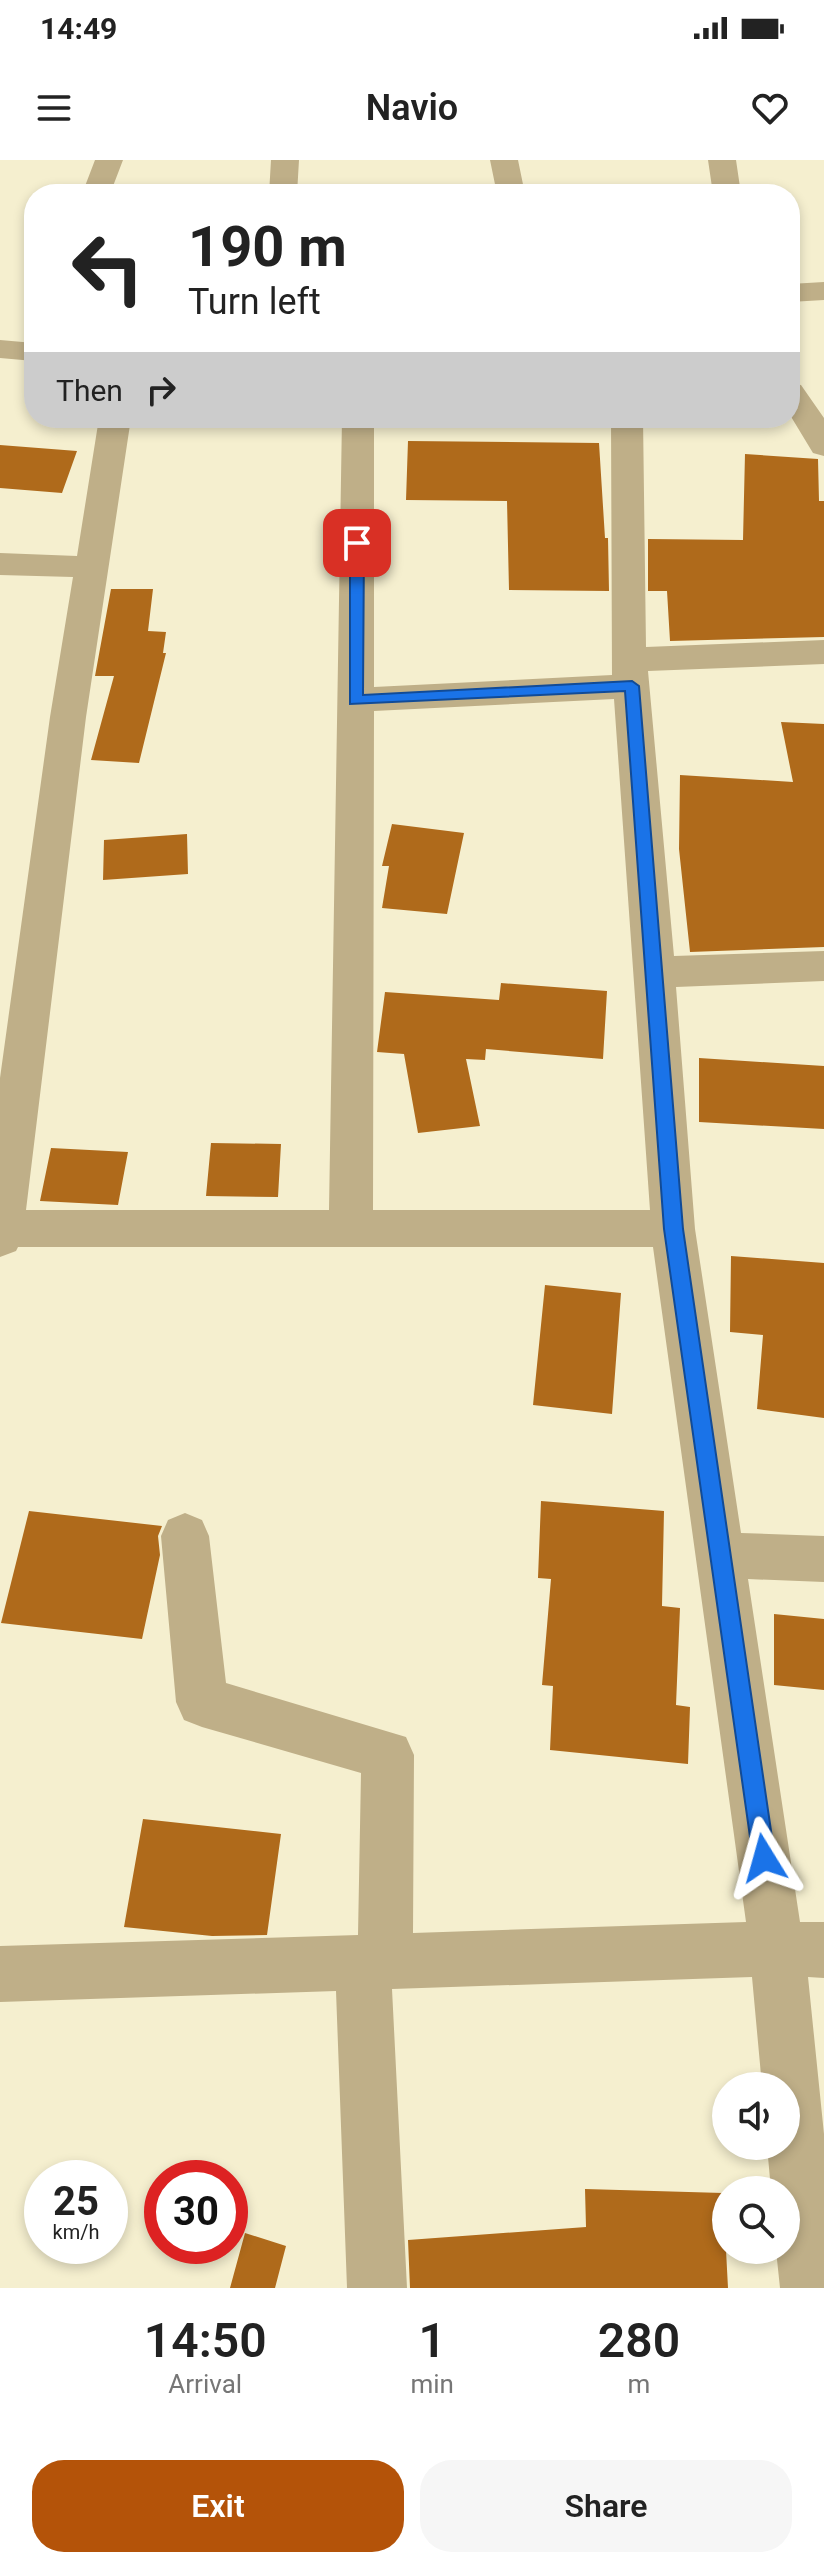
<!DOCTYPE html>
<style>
body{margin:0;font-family:Roboto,sans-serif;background:#f6f6f6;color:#222;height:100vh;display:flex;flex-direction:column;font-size:30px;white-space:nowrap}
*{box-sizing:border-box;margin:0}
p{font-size:26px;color:#767676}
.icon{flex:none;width:44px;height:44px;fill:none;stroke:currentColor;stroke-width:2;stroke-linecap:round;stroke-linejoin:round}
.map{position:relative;height:2128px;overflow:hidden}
.drawer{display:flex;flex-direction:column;background:#fff;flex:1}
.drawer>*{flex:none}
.top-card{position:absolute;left:24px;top:24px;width:776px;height:244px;border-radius:32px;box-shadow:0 4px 12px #0003;background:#fff;color:#222;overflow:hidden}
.controls{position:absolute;left:712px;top:1912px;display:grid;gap:16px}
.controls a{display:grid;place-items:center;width:88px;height:88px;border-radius:50%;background:#fff;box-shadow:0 4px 12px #0003;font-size:40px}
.speed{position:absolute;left:24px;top:2000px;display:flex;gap:16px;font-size:40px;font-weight:700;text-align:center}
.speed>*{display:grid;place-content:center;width:104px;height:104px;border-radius:50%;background:#fff;box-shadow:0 4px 12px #0003;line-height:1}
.speed small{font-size:20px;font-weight:400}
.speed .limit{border:12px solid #d22;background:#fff;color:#111}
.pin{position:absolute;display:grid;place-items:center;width:68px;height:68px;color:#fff;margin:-34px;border-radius:16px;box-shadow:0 4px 12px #0006}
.me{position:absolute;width:88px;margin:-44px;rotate:352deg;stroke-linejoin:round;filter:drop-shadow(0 0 6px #0008)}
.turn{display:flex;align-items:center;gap:28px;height:168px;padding:0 32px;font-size:36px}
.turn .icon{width:104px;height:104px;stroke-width:2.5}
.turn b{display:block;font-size:56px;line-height:68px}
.then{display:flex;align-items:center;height:76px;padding:0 32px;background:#0003;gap:16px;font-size:30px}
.eta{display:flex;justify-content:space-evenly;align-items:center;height:136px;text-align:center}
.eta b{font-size:48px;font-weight:600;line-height:56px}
.action{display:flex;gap:16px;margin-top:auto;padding:16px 32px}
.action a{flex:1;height:92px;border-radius:32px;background:#b45309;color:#fff;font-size:32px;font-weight:600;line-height:92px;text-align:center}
.action a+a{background:#f6f6f6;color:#222}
.status{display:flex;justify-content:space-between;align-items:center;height:56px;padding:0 40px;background:#fff;direction:ltr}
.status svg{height:22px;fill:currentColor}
header{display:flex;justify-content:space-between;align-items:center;height:104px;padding:0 32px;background:#fff;font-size:36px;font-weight:600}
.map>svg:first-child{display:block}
.building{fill:#af6a1b}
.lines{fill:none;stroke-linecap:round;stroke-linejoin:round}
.street{fill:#bfaf88;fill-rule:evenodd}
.route{fill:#1a73e8;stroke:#114b97;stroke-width:2}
</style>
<div class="status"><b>14:49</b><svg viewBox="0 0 49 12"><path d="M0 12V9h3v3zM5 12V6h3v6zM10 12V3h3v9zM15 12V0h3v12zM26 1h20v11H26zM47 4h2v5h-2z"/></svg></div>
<header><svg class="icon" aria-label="menu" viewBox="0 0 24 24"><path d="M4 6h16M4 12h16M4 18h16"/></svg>Navio<svg class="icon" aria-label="heart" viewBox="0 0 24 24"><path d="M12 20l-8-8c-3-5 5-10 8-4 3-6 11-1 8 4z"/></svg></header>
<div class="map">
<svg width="824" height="2128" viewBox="0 0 824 2128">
<rect width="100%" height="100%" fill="#f5efcf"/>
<path class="building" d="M408,281L599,283L605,378H608L609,431L509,430L507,341L406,340Z
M0,285L77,291L62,333L0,328Z
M745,294L818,299L819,341H824V477L670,481L667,431H648V379L743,380Z
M111,429H153L148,471L166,472L163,493H166L139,603L91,600L114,516H95Z
M781,562L824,564V787L690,792L679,689L680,615L793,622Z
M392,664L464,673L447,754L382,748L389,706H382Z
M187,674L188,714L103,720L104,680Z
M501,823L607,831L603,899L486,889L485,900L466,899L480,966L418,973L404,894L377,892L385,832L499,840Z
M699,898L824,906V969L699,962Z
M211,983L281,984L278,1037L206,1036Z
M51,988L128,992L118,1045L40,1041Z
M731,1096L824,1103V1258L757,1249L763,1175L730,1172Z
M545,1125L621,1133L612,1254L533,1245Z
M541,1341L664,1351L662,1446L680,1448L676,1545L690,1547L688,1604L550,1590L553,1526L542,1525L551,1419L538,1418Z
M29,1351L162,1366L158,1376L160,1395L142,1479L1,1463Z
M774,1454L824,1459V1530L774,1525Z
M143,1659L281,1674L267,1775L212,1776L124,1767Z
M585,2029L723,2033L728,2128H410L408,2080L586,2067Z
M245,2073L286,2086L275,2128H230Z"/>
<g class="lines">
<path class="street" d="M95,0H123L110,34H82Z
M271,0H299L297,34H269Z
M490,0H518L525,34H497Z
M708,0H736L741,34H713Z
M824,122V140L790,142V124Z
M0,180L34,183V201L0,198Z
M790,223L801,225L824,258V296L813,293L790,255Z
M99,258H131L86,557L26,1050H329L342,258H374V527L612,515L611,258H643L646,487L824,480V504L648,511L674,796L824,791V821L676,827L695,1069L741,1373L824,1376V1422L748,1419L800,1762H824V1818L808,1817L824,1974V2128H780L776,2090H786V2030H771L767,1986H786V1926H762L752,1817L392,1829L407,2128H347L336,1831L0,1842V1786L358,1775L361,1613L202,1567L184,1560L176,1542L161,1376L168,1360L185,1353L202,1360L209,1376L226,1523L406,1577L414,1595L413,1773L746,1762L653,1087H18L16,1091L0,1097V918L50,557L73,417L0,415V393L77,396ZM614,539L650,1050H373L374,551Z"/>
</g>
<path class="route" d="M357,379L364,383L363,535L632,521L639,526L683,1069L775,1698L772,1706L764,1709L756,1706L753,1698L664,1069L625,531L350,544V383Z"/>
</svg>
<div class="controls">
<a><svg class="icon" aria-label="sound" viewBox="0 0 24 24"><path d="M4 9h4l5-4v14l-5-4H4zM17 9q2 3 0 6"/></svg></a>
<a><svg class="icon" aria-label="search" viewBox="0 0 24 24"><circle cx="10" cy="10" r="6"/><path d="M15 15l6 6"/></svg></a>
</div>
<div class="speed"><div>25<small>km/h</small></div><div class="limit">30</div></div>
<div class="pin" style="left:357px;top:383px;background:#d93025"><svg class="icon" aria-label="arrive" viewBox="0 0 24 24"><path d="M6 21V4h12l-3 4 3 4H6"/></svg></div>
<svg class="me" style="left:764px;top:1698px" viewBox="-20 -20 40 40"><path d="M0-17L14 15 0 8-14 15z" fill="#1a73e8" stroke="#fff" stroke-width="4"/></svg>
<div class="top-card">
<div class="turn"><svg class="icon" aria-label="left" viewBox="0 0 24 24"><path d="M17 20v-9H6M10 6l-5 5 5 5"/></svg><div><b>190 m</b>Turn left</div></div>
<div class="then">Then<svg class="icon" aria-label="right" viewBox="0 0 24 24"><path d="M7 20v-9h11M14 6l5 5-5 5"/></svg></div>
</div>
</div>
<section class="drawer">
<div class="eta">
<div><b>14:50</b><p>Arrival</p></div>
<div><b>1</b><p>min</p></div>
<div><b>280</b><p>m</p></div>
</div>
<div class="action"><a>Exit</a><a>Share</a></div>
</section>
